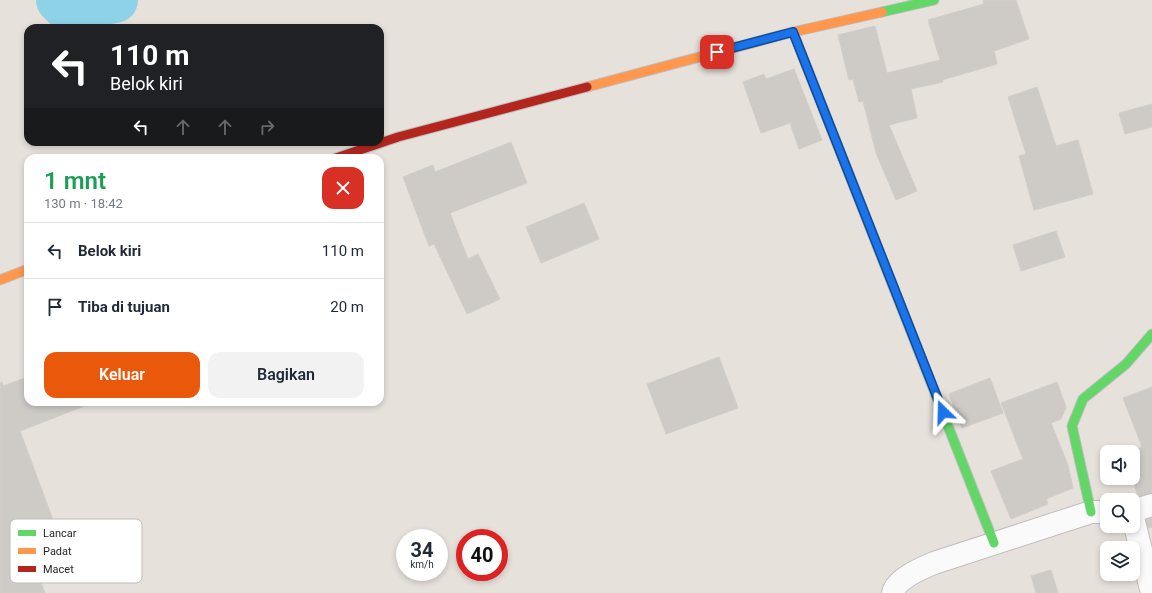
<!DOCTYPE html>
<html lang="id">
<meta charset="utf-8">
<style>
body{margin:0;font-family:Roboto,sans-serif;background:#f2f2f3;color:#1f2937;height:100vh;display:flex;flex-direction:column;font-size:15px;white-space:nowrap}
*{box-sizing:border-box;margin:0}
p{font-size:13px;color:#747a83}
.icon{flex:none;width:22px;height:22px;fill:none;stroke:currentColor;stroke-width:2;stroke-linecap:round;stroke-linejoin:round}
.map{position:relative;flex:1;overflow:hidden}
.details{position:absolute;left:24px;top:154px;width:360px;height:252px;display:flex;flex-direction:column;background:#fff;border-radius:12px;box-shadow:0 2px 6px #0003}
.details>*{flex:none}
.top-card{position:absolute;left:24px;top:24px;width:360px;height:122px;border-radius:12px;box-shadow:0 2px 6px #0003;background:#202124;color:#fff;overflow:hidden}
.tools{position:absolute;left:1100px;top:445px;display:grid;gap:8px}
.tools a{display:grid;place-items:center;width:40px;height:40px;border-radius:8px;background:#fff;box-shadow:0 2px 6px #0003;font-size:20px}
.speed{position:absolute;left:396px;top:529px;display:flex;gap:8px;font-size:20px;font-weight:700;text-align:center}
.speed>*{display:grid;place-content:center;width:52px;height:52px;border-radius:50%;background:#fff;box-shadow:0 2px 6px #0003;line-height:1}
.speed small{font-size:10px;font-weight:400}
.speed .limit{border:6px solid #d22;background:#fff;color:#111}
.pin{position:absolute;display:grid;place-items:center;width:34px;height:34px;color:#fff;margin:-17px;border-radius:8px;box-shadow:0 2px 6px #0006}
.me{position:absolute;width:44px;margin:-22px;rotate:338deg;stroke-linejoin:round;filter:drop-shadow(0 0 3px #0008)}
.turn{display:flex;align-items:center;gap:14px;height:84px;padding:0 20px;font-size:18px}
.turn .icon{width:52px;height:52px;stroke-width:2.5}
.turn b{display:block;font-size:28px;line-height:34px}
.lanes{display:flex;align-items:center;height:38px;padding:0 20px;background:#0003;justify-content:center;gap:20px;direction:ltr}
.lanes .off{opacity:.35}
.round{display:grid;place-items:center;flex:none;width:42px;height:42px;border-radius:12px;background:#f2f2f3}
.headline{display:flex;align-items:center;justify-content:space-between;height:68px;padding:0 20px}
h1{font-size:24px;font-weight:600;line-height:30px;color:#1e9e55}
.primary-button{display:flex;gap:8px;margin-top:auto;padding:8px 20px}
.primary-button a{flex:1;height:46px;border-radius:12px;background:#ea580c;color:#fff;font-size:16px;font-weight:600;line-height:46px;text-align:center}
.primary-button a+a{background:#f2f2f3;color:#1f2937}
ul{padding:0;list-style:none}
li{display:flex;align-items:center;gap:12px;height:56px;padding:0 20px;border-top:1px solid #e0e1e3}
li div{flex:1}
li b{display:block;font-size:15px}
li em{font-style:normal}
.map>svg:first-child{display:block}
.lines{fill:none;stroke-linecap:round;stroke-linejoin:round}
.river{stroke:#8ed2e8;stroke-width:46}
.building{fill:#cecbc7;stroke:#d1cdc8}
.street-casing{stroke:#bfbdbd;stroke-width:24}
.fast-casing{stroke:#bfbdbd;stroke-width:11}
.slow-casing{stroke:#bfbdbd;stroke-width:11}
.jam-casing{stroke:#bfbdbd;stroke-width:11}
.street{stroke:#fbfafa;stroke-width:22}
.fast{stroke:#63d668;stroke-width:9}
.slow{stroke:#ff974d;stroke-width:9}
.jam{stroke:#b3261e;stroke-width:9}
.route-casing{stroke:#114b97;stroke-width:10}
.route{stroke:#1a73e8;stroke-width:7}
.key{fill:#fff;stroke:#bebebe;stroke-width:1}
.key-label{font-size:11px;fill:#272727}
</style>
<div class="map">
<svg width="1152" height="593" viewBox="0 0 1152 593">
<rect width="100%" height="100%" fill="#e6e1db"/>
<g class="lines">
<path class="river" d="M59,0L68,9L115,0"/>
</g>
<path class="building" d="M983,0H1016L1029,39L994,51L997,64L942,80L943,82L911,89L917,118L889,125L917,191L896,200L876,153L863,101L859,102L853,79L849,80L838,35L875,26L887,73L940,60L928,20L984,4Z
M794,69L822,140L799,149L790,123L761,133L743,82L764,74L766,79Z
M1037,87L1056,146L1078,140L1093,194L1034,210L1019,156L1026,154L1008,97Z
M1152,104V127L1125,134L1119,113Z
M511,142L527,183L450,213L468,259L478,254L500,299L467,314L434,244L429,246L403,177L433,165L435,172Z
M584,203L599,239L541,263L526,227Z
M1056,231L1065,257L1021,271L1013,245Z
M719,357L738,408L666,434L647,384Z
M28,377V402H92V403L20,431L56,528L59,527L69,554L35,567L45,593H0V383L2,382L3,386Z
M990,378L1003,413L962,428L949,394Z
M1057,382L1066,407L1061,419L1051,423L1068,465L1073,488L1046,499L1048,504L1011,519L991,471L1023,459L1001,403Z
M1152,387V493L1138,496L1132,478L1133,452H1126L1142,447L1123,398Z
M1152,518V527L1148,528L1146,520Z
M1051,570L1058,593H1036L1031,576Z"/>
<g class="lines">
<defs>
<path id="street" d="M1133,511L1152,505
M1133,518L1152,593
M893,593C896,579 922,568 934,563L1091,512H1107"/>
<path id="fast" d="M882,12L934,0
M843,159L994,543
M1091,512L1072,426L1083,399L1126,364L1152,334"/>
<path id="slow" d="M587,87L793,32L882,12
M0,280L28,269"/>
<path id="jam" d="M793,32L843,159
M336,158L398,137L587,87"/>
</defs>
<use href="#street" class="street-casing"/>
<use href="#fast" class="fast-casing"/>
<use href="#slow" class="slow-casing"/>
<use href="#jam" class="jam-casing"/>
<use href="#street" class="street"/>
<use href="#fast" class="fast"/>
<use href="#slow" class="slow"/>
<use href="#jam" class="jam"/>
</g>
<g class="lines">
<defs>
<path id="route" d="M717,52L793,32L943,412"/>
</defs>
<use href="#route" class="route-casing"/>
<use href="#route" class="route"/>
</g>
<rect x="10" y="519" width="132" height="64" rx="6" class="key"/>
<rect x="18" y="530" width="18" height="6" fill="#63d668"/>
<rect x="18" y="548" width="18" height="6" fill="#ff974d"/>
<rect x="18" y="566" width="18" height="6" fill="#b3261e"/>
<g class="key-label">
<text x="43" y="537">Lancar</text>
<text x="43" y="555">Padat</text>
<text x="43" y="573">Macet</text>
</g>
</svg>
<div class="tools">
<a><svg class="icon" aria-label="sound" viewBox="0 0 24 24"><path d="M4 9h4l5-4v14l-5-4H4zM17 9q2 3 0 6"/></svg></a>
<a><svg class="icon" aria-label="search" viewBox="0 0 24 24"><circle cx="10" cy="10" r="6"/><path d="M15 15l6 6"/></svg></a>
<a><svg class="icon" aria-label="layers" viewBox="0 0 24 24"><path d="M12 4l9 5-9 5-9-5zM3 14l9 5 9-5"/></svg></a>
</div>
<div class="speed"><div>34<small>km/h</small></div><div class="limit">40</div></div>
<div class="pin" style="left:717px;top:52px;background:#d93025"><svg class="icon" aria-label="arrive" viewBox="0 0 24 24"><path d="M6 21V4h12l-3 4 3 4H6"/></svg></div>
<svg class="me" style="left:943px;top:412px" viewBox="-20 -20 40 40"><path d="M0-17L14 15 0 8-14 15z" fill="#1a73e8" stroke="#fff" stroke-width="4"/></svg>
<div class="top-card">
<div class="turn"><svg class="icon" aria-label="left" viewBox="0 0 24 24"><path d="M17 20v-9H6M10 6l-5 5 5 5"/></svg><div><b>110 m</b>Belok kiri</div></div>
<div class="lanes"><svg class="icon" aria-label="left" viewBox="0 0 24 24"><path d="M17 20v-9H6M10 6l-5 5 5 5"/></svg><svg class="icon off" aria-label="ahead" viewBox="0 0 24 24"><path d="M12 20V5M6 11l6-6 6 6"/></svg><svg class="icon off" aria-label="ahead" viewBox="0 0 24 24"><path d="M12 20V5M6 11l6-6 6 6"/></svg><svg class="icon off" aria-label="right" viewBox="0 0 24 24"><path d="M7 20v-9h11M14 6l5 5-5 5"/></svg></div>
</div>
<section class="details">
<div class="headline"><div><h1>1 mnt</h1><p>130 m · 18:42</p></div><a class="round" style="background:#d93025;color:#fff"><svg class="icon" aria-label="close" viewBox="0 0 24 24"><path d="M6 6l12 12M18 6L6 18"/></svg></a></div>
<ul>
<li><svg class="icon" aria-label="left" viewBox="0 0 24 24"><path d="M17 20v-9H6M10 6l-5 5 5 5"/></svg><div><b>Belok kiri</b></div><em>110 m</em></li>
<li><svg class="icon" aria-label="arrive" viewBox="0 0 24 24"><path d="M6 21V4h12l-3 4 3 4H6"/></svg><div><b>Tiba di tujuan</b></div><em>20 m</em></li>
</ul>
<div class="primary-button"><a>Keluar</a><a>Bagikan</a></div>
</section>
</div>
